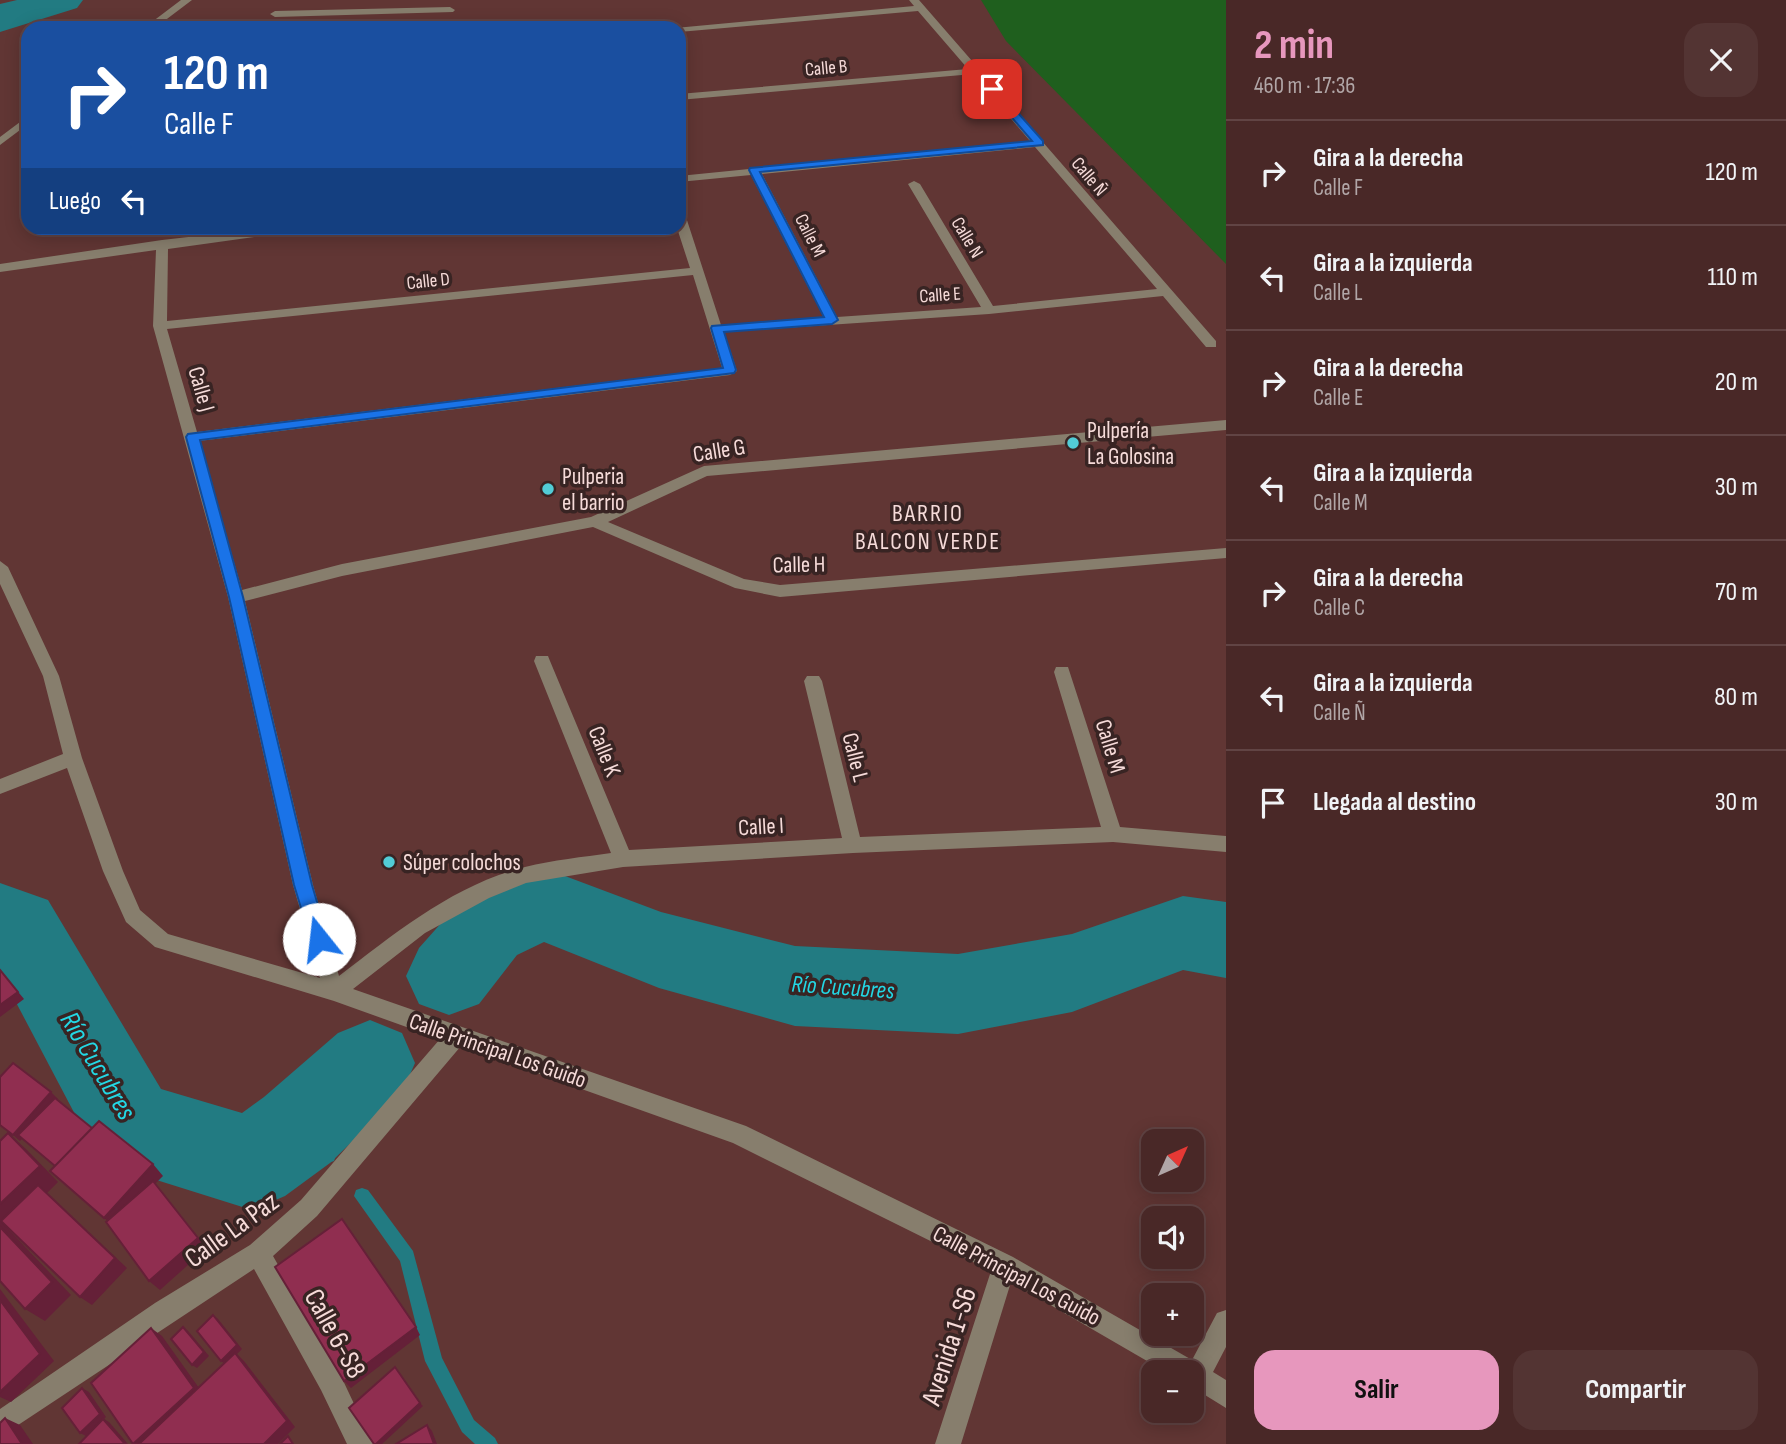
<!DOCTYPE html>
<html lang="es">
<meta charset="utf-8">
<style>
body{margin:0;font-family:"Sofia Sans Condensed",sans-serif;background:#533433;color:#f1f3f6;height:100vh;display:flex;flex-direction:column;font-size:26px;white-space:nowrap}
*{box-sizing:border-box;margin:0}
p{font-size:23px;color:#b1a6a7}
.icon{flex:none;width:38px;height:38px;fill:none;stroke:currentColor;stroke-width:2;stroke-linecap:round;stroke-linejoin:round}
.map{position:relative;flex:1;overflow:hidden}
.drawer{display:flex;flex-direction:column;background:#492827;width:560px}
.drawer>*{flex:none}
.banner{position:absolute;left:21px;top:21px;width:665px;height:214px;border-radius:21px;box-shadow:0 4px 18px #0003,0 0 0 2px #614444;background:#1a4fa0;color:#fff;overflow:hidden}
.needle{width:46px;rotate:45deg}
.controls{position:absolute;left:1141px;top:1129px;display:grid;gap:14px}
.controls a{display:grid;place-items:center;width:63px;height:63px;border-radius:14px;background:#492827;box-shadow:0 4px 18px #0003,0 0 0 2px #614444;font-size:35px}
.pin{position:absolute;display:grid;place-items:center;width:60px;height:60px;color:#fff;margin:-30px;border-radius:14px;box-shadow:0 4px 10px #0006}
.me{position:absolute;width:77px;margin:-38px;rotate:344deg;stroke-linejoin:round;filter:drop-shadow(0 0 5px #0008)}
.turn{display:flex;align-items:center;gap:24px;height:147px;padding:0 28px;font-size:32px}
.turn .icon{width:91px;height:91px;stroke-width:2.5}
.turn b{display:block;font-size:49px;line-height:60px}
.then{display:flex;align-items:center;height:66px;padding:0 28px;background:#0003;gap:14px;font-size:26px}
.round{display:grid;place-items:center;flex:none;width:74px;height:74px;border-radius:21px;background:#533433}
.head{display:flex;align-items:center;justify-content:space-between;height:119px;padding:0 28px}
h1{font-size:42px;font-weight:700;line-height:52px;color:#e797bd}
.action{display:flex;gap:14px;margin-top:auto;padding:14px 28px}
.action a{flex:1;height:80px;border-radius:21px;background:#e797bd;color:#111;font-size:28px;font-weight:700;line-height:80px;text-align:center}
.action a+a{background:#533433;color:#f1f3f6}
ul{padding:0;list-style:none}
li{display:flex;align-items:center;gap:21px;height:105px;padding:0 28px;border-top:2px solid #614444}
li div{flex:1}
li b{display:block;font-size:26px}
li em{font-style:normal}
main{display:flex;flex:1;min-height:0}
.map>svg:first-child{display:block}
.green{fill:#1f5f1e}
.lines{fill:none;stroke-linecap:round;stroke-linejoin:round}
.stream{fill:#227b82;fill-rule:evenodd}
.river{fill:#227b82;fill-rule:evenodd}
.minor{fill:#877e6d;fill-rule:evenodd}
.shaded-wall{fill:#652038}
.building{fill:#902e50;stroke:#652038;stroke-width:2}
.route{fill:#1a73e8;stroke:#114b97;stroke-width:2}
.poi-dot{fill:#52ccd6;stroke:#382423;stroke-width:2.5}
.labels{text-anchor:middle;stroke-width:7;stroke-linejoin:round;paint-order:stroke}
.far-street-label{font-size:19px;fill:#f6dbd9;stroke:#382423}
.street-label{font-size:23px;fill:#f6dbd9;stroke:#382423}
.poi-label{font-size:23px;fill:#f6dbd9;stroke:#382423;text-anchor:start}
.neighbourhood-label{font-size:24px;letter-spacing:2px;fill:#f6dbd9;stroke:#382423}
.water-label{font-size:24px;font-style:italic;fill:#23d7e4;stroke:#382423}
.near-water-label{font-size:28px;font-style:italic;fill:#23d7e4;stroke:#382423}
.near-street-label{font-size:28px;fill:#f6dbd9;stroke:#382423}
</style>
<main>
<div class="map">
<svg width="1226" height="1444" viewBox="0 0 1226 1444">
<rect width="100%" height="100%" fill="#613634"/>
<path class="green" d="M981,0H1226V264L1006,41Z"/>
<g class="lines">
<path class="stream" d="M297,1122L334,1149L336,1155L334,1161L328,1163L322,1161L292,1135L289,1130L292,1125Z
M362,1188L368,1190L413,1251L442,1358L474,1420L495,1438L498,1444H475L462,1432L425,1361L400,1261L354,1196L356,1190Z"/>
<path class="river" d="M17,0H83L77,8L0,32V4Z
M541,867L661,912L795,946L958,954L1072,934L1183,896L1226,902V978L1183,970L1072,1012L958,1034L795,1026L659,988L544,942L517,955L479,1004L449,1015L419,1004L406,976L419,948L459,903Z
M0,883L48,900L161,1089L242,1113L264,1097L338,1033L370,1020L402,1033L415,1063L402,1093L330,1163L285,1196L252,1210L131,1172L98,1158L0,972Z"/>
<path class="minor" d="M181,0H192L155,28H144Z
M909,0H919L1216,341V347H1206L1163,296L989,314L724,332L737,371L730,375L199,441L242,590L342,564L591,517L704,466L1226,420V430L707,476L608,522L744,579L780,585L1226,548V558L780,597L735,588L593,527L342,576L245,601L313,885L339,976C395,933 455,884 525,867C553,860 583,857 611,853L534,661L536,656H548L550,661L629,850L842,838L804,681L807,676H819L822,681L860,837L1101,827L1054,672L1056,667H1068L1120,827L1226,836V852L1113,842L853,853L623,867L526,883L489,898L425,933L353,989L746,1126L1013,1257L1192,1360L1217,1313L1226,1310V1347L1213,1372L1226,1380V1408L1192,1387V1372H1166L1011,1282L961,1444H935L991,1271L733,1143L461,1046L317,1216L273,1256L339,1372L373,1444H347L321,1390L254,1269L0,1437V1409L155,1303L250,1245L301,1200L440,1039L334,1001L155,947L126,922L103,871L67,768L0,794V779L63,754L43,676L0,584V561L8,567L59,676L82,758L123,871L140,910L168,934L320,978L293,885L228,597L153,326L156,250L0,272V264L162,240L268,228H297L291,232L168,249L167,321L690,268L677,228L679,210L685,214L721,325L824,318L751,175L679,182V176L1030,141L973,74L679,100V94L968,69L918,11L679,32V28H675L914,6ZM1035,147L1157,289L993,306L920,184L914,181L908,184L981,307L837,317L762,174ZM693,275L722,368L197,432L167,329Z
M450,7L455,10L453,12L275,17L270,14L275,11Z
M28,116V124L0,145V137Z"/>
</g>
<path class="shaded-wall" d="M0,970L24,999L0,1017Z
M51,1092L58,1099L20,1141L13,1135Z
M8,1133L27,1150L58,1182L47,1193L127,1268L92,1305L80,1297L47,1193L9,1230L71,1295L45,1321L25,1309L0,1227V1204Z
M153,1164L163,1176L155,1184L207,1248L160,1290L149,1281L116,1228L104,1218Z
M0,1289L54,1361L11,1402L0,1397Z
M213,1315L218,1319L242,1349L237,1354L244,1361L295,1427L278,1444H264L225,1364L221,1361Z
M183,1327L188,1331L209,1356L197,1368L192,1365Z
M416,1327L420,1335L351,1388L344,1381Z
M151,1328L162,1336L204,1395L151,1444H133Z
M82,1388L89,1392L106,1417L104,1419L109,1422L128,1444L86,1436L80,1433Z
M420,1403L423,1406L382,1444H376Z
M5,1418L20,1425L33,1444H22Z
M427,1425L432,1431L437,1444H434Z"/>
<path class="building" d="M0,970L18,992L0,1005Z
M13,1063L51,1092L13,1135L0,1125V1077Z
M55,1098L92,1128L55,1166L18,1135Z
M99,1121L153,1164L104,1218L50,1171Z
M8,1133L40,1166L0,1204V1141Z
M153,1181L198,1238L149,1281L106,1222Z
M38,1185L115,1258L80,1297L1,1221Z
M342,1219L416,1327L344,1381L275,1267Z
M0,1227L52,1282L25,1309L0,1281Z
M0,1300L40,1354L0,1392Z
M213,1315L237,1345L221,1361L197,1331Z
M183,1327L204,1352L192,1365L171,1339Z
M151,1328L194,1388L133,1444L91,1383Z
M235,1353L287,1421L264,1444H139Z
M395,1367L420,1403L376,1444H374L349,1408Z
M82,1388L100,1414L80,1433L62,1408Z
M5,1418L22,1444H0V1423Z
M103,1419L125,1444H79Z
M427,1425L434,1444H396Z
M288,1436L293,1444H280Z"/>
<path class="route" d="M989,87H995L1043,141V145L760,172L838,320L832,324L724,332L736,370L734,373L200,440L243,597L312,885L328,939L325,944L319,947L312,944L294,885L229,597L186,437L188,434L723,368L711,328L712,326L824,317L749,170L750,168L1032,141L989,91Z"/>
<g class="poi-dot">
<circle cx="1073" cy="443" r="7"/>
<circle cx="548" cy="489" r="7"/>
<circle cx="389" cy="862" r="7"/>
</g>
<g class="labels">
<g class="far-street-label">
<text transform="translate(826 67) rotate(-5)" y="7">Calle B</text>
<text transform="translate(1090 176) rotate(50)" y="7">Calle Ñ</text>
<text transform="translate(811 235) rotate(63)" y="7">Calle M</text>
<text transform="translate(968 237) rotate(59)" y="7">Calle N</text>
<text transform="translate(428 280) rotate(-6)" y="7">Calle D</text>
<text transform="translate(940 294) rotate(-4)" y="7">Calle E</text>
</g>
<g class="street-label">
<text transform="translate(202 389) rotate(74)" y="8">Calle J</text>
<text transform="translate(719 450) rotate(-9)" y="8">Calle G</text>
<text transform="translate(799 564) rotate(-1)" y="8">Calle H</text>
<text transform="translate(1111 746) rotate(73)" y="8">Calle M</text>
<text transform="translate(605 751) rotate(68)" y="8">Calle K</text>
<text transform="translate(856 757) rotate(76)" y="8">Calle L</text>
<text transform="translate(761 826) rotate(-3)" y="8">Calle I</text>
<text transform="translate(498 1050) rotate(19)" y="8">Calle Principal Los Guido</text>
<text transform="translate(1017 1275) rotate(28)" y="8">Calle Principal Los Guido</text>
</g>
<g class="poi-label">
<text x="1087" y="438">Pulpería<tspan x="1087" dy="26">La Golosina</tspan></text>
<text x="562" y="484">Pulperia<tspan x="562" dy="26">el barrio</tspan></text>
<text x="403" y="870">Súper colochos</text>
</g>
<g class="neighbourhood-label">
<text x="928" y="521">BARRIO<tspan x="928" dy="28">BALCON VERDE</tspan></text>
</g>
<g class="water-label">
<text transform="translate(843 987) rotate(4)" y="8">Río Cucubres</text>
</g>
<g class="near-water-label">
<text transform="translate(99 1065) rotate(59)" y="10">Río Cucubres</text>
</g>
<g class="near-street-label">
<text transform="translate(231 1229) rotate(-36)" y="10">Calle La Paz</text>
<text transform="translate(336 1333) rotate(61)" y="10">Calle 6-S8</text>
<text transform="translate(948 1346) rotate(-72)" y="10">Avenida 1-S6</text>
</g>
</g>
</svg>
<div class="controls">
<a><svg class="needle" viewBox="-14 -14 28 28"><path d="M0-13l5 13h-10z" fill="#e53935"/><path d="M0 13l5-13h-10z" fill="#b1a6a7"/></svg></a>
<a><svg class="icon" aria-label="sound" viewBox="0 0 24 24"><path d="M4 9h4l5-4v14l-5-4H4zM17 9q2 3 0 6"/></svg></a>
<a>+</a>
<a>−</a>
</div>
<div class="pin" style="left:992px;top:89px;background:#d93025"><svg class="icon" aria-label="arrive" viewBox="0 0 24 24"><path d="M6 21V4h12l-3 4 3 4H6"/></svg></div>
<svg class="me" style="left:319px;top:939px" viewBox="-20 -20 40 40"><circle r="19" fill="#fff"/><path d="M0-13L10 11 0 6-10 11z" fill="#1a73e8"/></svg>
<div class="banner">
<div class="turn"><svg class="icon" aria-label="right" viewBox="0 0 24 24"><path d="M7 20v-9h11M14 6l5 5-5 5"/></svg><div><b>120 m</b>Calle F</div></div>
<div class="then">Luego<svg class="icon" aria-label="left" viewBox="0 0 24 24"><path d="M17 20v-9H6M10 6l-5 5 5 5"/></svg></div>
</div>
</div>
<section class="drawer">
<div class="head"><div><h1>2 min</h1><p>460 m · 17:36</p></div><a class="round"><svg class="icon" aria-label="close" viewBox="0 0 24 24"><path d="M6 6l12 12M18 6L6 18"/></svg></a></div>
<ul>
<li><svg class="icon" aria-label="right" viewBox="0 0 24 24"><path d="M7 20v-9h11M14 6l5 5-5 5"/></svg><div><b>Gira a la derecha</b><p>Calle F</p></div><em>120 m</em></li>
<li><svg class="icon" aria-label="left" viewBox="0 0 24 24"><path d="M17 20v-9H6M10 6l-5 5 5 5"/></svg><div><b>Gira a la izquierda</b><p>Calle L</p></div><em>110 m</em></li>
<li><svg class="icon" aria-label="right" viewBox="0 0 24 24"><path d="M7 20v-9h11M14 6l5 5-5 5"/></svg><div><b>Gira a la derecha</b><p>Calle E</p></div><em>20 m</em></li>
<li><svg class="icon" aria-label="left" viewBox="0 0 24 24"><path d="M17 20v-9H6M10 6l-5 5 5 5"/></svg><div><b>Gira a la izquierda</b><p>Calle M</p></div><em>30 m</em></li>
<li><svg class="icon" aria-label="right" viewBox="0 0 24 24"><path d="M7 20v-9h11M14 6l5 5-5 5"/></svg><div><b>Gira a la derecha</b><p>Calle C</p></div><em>70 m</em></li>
<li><svg class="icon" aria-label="left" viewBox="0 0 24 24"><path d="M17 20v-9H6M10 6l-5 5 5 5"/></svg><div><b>Gira a la izquierda</b><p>Calle Ñ</p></div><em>80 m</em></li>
<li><svg class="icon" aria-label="arrive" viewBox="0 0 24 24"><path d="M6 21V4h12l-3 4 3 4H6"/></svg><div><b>Llegada al destino</b></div><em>30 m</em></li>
</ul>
<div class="action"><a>Salir</a><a>Compartir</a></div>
</section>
</main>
